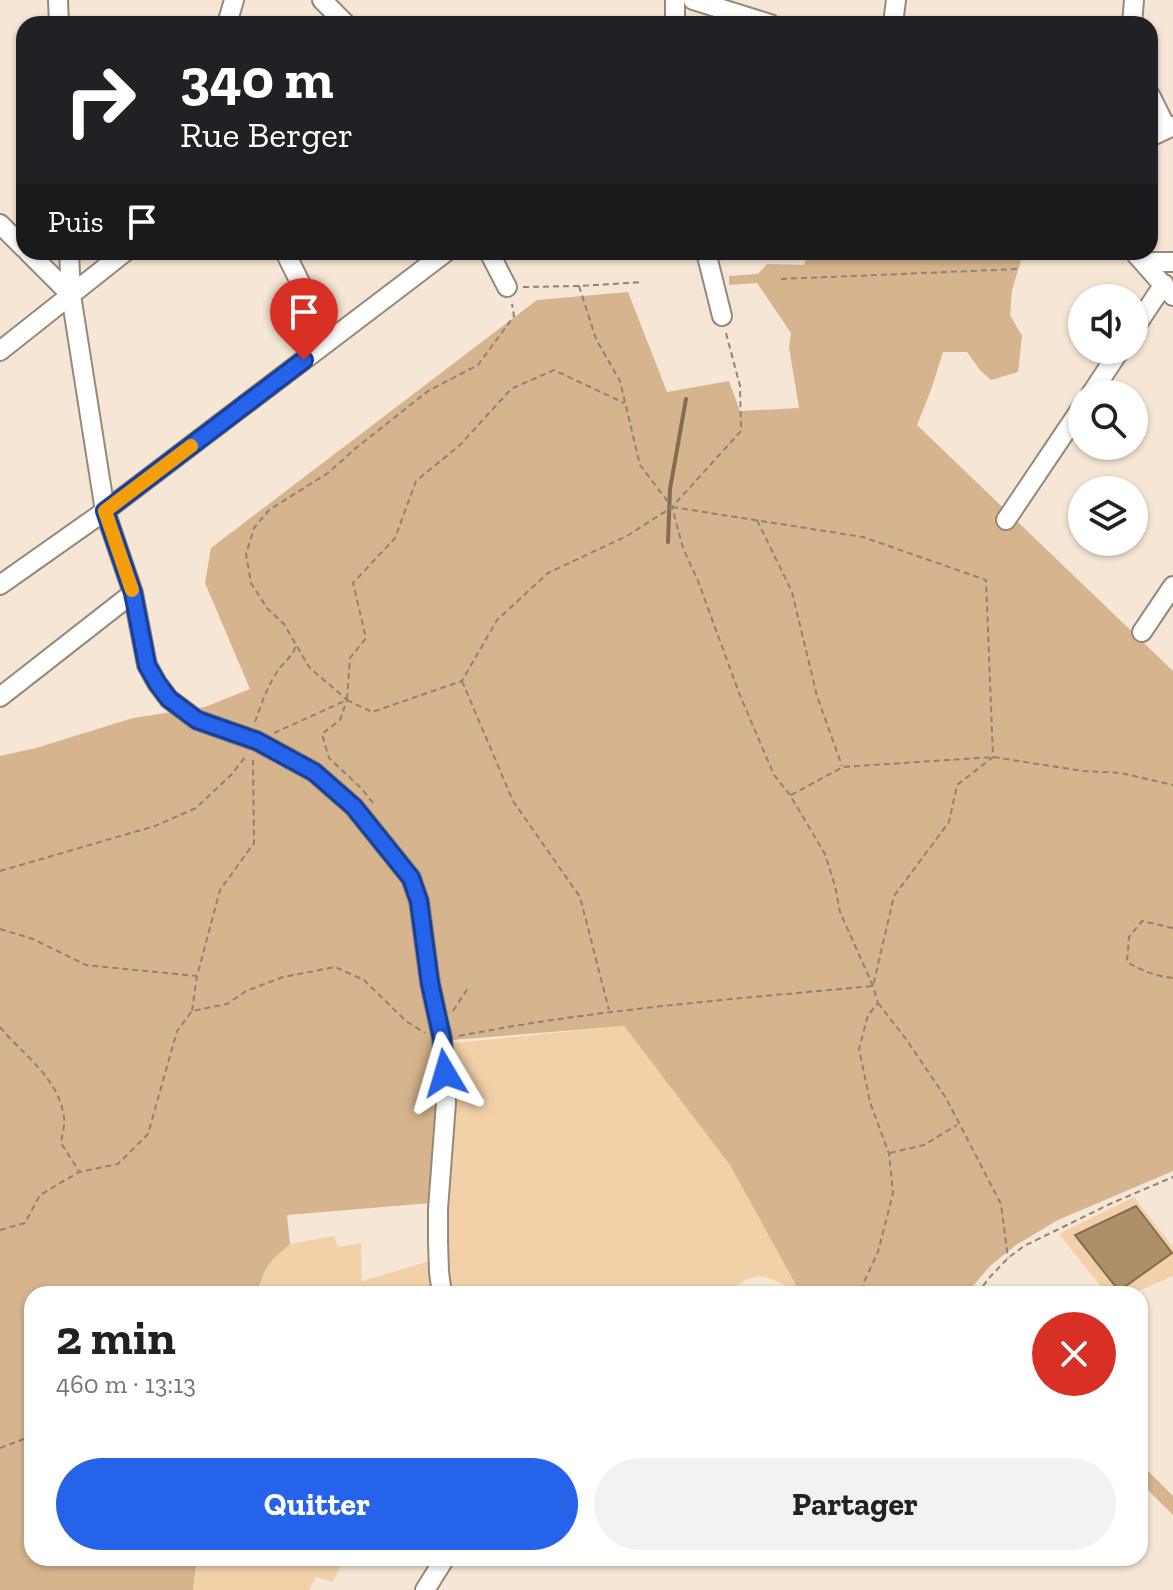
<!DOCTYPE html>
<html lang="fr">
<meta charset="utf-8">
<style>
body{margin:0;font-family:"Zilla Slab",serif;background:#f2f2f2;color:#202124;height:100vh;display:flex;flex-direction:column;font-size:30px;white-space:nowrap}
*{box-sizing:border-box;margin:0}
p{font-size:26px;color:#757577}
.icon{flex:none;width:44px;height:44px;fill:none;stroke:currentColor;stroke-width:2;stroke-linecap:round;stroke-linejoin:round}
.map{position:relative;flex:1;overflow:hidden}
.details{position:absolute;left:24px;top:1286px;width:1124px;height:280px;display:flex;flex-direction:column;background:#fff;border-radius:24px;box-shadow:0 2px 6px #0004}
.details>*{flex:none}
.banner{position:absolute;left:16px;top:16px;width:1142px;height:244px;border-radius:24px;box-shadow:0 2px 6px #0004;background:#202124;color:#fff;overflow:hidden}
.buttons{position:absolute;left:1068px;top:284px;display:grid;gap:16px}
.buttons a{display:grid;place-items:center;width:80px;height:80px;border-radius:50%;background:#fff;box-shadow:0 2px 6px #0004;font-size:40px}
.pin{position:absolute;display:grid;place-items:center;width:68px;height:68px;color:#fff;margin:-82px -34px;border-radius:50% 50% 50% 0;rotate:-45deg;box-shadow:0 0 8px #0007}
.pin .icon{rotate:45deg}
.me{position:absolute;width:88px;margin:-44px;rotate:353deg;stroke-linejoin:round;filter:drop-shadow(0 0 6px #0008)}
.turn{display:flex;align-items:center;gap:28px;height:168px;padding:0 32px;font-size:36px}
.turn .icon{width:104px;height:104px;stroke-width:2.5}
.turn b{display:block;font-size:56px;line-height:68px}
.then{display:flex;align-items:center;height:76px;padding:0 32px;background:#0003;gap:16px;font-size:30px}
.round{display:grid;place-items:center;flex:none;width:84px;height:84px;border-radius:42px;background:#f2f2f2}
.head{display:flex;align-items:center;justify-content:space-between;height:136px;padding:0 32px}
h1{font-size:48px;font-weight:700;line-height:60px}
.primary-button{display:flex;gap:16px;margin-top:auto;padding:16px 32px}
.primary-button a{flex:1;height:92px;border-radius:48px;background:#2563eb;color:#fff;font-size:32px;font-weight:700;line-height:92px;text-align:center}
.primary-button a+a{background:#f2f2f2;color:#202124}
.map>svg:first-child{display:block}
.green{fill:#f2d0a8}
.forest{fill:#d6b48d}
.water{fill:#af8f69;stroke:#846c50;stroke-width:2}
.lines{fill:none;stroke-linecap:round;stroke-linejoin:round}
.stream{stroke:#846c50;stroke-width:4}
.minor-casing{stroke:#978978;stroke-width:22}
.path{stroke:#8e8377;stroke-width:2;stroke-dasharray:6 4;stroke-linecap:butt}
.minor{stroke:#fff;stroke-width:18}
.route-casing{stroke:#184099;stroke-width:20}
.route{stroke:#2563eb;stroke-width:14}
.slow{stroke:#f59e0b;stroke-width:14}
</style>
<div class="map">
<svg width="1173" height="1590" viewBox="0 0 1173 1590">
<rect width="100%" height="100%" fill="#f6e6d5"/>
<path class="green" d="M624,1026L730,1165L801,1294C768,1276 757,1266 726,1294H450L440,1234L446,1046L454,1043Z
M1134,1197L1173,1247V1276L1131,1294H1107L1059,1234Z
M334,1236L338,1247L361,1243L362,1281L430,1261L435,1294H254L260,1286L264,1275L270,1262L290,1244Z
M197,1558H343L333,1582L316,1577L309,1590H193Z"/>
<path class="forest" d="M808,252H1022L1023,254L1012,290L1010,315L1022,336L1018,372L991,380L980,370L967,352H943L931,390L917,425L1173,671V1171L1058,1220L1016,1245L990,1266L966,1294H801L730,1165L624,1026L441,1041L440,1072L431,1203L287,1215L290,1244C284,1250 275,1256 270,1263C262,1273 262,1285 254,1294H32V1558H197L193,1590H0V756L36,748L133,718L205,707L250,689L205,583L211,548L537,300L628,292L667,392L729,381L740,411L799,408L789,347L791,333L757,283L729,285V276L758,274L767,264L804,265Z
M1140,1463L1173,1496V1515L1140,1482Z"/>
<path class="water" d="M1136,1206L1172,1253L1119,1291L1075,1235Z"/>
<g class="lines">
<path class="stream" d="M668,542L670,489L686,399"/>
<defs>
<path id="minor" d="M58,0L59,24
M322,0L346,24
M675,0V24
M693,0L770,24
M227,24L234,0
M893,24L896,0
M1132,24L1134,0
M1150,95L1167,129
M1150,137L1173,126
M0,224L24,248
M28,252L71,295L105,511L133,593L147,665L157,683L169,699L197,720L257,741L314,772L354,807L411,878L419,901L430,983L442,1038L445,1073L446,1103L438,1209V1241L439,1272L442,1294
M69,252L71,295
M285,252L329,341
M489,252L507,287
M706,252L722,316
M1134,252L1173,296
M1144,262H1173
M1134,329L1164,284
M0,351L125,252
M1091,394L1120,350
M1006,520L1082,407
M0,585L105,511L446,252
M1142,632L1173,586
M0,697L133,593
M425,1590L445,1558"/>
</defs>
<use href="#minor" class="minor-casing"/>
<path class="path" d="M781,279L1019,269
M579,286L596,339L620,381L640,465L672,507L683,548L698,581L739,693L774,775L790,795L825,854L835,886L840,912L873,986L878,1003L868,1015L859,1049L870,1102L889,1154L893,1193L878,1252L864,1282L862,1294
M523,287L579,286L643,282
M757,520L792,592L817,696L842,766
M462,681L513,801L580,897L609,1010
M347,699L350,658L366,638L353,583L395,538L416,481L460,445L511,389L554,370L624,403
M255,722C261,705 267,687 277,672C284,661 294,656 296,644
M274,733L347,700L372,712L462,681L497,620L548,573L627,536L672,507L741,431L740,386L726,333
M791,795L843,767L993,757L1083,771L1121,773L1173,785
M373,803L362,789L329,758L322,734L340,720L347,700L309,667L284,624L267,608L251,583L246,554L254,528L269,510L328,473L356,448L428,391L478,365L514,316L512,304
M0,871L155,826L196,808L232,774L246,756
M1173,928L1142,921L1129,937L1127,962C1142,971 1156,976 1173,978
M0,929L33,939L86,965L196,976
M878,1003L906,1039L946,1098L1001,1204L1008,1258
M192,1011L197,976L220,890L254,843L253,760
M453,1011L468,988
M0,1027C23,1055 60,1079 64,1118C65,1126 62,1135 61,1143L79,1171
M459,1036C596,1009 735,999 873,986L894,896L949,822L957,785L993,757L986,580L863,537L672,507
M890,1153L924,1145L957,1125
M0,1230L25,1223L40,1195L79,1172L118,1164L148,1134L177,1031L192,1011L227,1004L246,991L283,977L335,967L364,980L406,1021L425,1033
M752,1294H759
M977,1294L989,1278L1008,1258L1024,1246L1112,1203L1173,1177
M0,1448L32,1436"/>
<use href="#minor" class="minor"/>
</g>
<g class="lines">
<defs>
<path id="route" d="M304,360L105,511L133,593L147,665L157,683L169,699L197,720L257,741L314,772L354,807L411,878L419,901L430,983L442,1038L445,1073"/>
</defs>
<use href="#route" class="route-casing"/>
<use href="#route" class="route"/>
<path class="slow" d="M132,590L105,511L191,446"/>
</g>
</svg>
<div class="buttons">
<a><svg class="icon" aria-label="sound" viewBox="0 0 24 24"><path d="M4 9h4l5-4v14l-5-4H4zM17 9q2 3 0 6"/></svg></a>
<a><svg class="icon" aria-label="search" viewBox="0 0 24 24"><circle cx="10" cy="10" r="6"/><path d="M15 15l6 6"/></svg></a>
<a><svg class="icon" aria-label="layers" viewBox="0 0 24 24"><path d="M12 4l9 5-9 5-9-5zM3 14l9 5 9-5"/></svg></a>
</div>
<div class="pin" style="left:304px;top:360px;background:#d93025"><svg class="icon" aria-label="arrive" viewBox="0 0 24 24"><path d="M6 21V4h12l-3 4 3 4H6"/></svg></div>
<svg class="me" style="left:445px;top:1073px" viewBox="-20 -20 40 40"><path d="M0-17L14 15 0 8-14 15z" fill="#2563eb" stroke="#fff" stroke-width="4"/></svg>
<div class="banner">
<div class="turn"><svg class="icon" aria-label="right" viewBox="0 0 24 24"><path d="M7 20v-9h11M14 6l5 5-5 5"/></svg><div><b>340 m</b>Rue Berger</div></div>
<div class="then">Puis<svg class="icon" aria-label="arrive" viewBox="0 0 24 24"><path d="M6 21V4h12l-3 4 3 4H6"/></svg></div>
</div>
<section class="details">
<div class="head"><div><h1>2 min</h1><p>460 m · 13:13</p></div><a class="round" style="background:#d93025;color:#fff"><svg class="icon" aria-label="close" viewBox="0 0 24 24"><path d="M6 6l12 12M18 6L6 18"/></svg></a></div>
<div class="primary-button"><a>Quitter</a><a>Partager</a></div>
</section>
</div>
